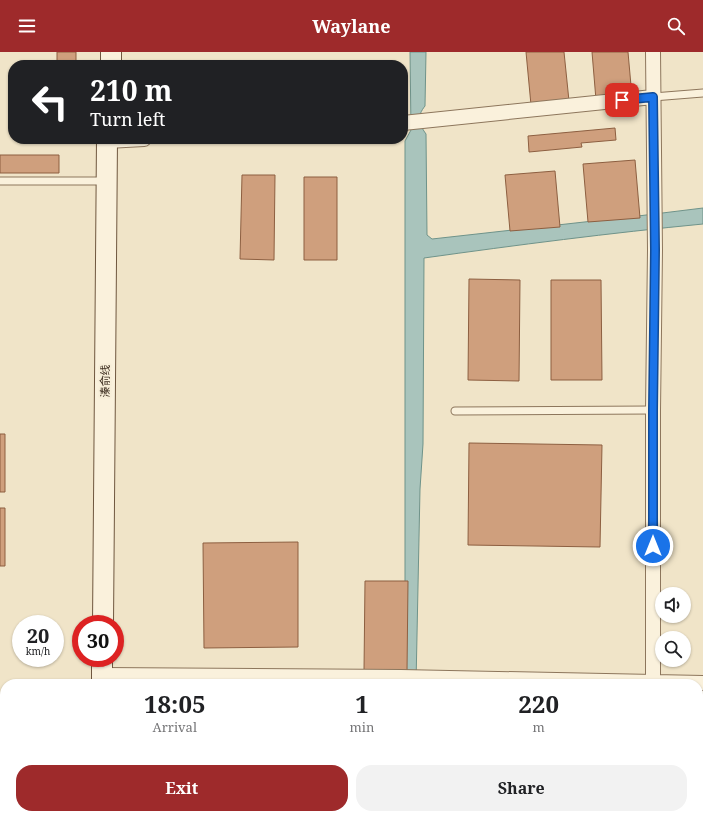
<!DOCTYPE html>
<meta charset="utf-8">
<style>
body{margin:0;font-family:"Noto Serif","Noto Sans SC",serif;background:#f2f2f2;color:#202124;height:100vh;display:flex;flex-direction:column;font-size:15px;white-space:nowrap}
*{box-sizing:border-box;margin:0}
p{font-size:13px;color:#757577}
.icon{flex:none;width:22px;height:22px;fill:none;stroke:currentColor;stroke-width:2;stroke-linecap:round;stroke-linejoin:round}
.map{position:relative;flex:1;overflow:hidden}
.side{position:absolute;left:0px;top:627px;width:703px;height:140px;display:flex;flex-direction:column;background:#fff;border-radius:16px 16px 0 0;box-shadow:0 1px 3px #0004}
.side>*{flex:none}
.banner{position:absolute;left:8px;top:8px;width:400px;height:84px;border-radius:16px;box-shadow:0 1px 3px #0004;background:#202124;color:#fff;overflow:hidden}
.controls{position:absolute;left:655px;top:535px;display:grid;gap:8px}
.controls a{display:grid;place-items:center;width:36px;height:36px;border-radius:50%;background:#fff;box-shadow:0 1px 3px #0004;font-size:20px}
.speed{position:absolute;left:12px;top:563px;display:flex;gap:8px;font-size:20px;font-weight:700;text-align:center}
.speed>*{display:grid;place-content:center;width:52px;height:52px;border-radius:50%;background:#fff;box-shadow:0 1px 3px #0004;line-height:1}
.speed small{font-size:10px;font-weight:400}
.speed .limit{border:6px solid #d22;background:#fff;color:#111}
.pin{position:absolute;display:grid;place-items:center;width:34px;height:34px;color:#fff;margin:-17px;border-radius:8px;box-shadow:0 2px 6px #0006}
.me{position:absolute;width:44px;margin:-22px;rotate:0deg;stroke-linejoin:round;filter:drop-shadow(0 0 3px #0008)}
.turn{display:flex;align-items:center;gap:14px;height:84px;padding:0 16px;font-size:18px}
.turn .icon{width:52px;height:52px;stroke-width:2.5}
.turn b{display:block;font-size:28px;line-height:34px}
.eta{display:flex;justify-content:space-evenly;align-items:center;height:68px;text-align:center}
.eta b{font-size:24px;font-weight:700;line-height:28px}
.cta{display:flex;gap:8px;margin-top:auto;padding:8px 16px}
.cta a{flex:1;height:46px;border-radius:16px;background:#9e2a2b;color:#fff;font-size:16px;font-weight:700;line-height:46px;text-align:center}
.cta a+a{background:#f2f2f2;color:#202124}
header{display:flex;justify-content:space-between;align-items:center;height:52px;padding:0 16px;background:#9e2a2b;color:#fff;font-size:18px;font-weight:700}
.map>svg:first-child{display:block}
.water{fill:#a9c4bc;stroke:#6f938a}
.building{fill:#cf9f7d;stroke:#8d5f41}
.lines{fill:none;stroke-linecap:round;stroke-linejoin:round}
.lane-casing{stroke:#8d765c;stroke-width:9}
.street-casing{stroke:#8d765c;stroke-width:16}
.secondary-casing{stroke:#6f573f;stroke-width:22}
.lane{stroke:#faf1dc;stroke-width:7}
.street{stroke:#faf1dc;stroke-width:14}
.secondary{stroke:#faf1dc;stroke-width:20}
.route-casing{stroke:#114b97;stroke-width:10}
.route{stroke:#1a73e8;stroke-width:7}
.labels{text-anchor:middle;stroke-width:4;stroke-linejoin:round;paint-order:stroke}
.street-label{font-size:11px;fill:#3d2e20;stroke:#f7eed8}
</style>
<header><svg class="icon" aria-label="menu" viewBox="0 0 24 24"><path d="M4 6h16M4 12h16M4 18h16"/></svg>Waylane<svg class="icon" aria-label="search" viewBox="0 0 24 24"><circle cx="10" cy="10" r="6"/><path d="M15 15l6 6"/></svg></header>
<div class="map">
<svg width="703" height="767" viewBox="0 0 703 767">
<rect width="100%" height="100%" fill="#f0e4c8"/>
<path class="water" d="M410,0H426L425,54C417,64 418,71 426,82L427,183L432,187L638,164L703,156V172C610,181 517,193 424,206L423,392L420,437L416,632H405V89L411,78Z"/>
<path class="building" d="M57,0H76V13H57Z
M526,0H564L569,49L531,53Z
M592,0H628L632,45L596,48Z
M615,76L616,88L581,91L582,95L529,100L528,84Z
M0,103H59V121H0Z
M635,108L640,166L588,170L583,112Z
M555,119L560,175L510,179L505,123Z
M242,123H275L274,208L240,207Z
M304,125H337V208H304Z
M469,227L520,228L519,329L468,328Z
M551,228H601L602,328H551Z
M0,382H5V440H0Z
M469,391L602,393L600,495L468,493Z
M0,456H5V514H0Z
M298,490V595L204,596L203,491Z
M365,529H408L407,619L364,618Z
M194,762H222L221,767H194Z
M243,762H266V767H243Z
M606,762H633V767H606Z"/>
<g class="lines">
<defs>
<path id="lane" d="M653,45L703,41
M0,129H106
M455,359L653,358"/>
<path id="street" d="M403,71L653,45
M107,89L144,87
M102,623L401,625L703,631
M653,632V358L655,198L653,0
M0,705H5
M653,762V767"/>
<path id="secondary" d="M111,13V0
M103,572L107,87
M102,632V606
M100,767V762"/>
</defs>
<use href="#lane" class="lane-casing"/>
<use href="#street" class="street-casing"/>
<use href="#secondary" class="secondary-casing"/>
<use href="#lane" class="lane"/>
<use href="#street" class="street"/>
<use href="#secondary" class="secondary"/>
</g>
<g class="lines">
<defs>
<path id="route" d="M622,48L653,45L655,198L653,358V494"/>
</defs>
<use href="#route" class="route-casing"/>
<use href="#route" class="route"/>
</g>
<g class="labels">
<g class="street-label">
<text transform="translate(105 329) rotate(-90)" y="4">溱俞线</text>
</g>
</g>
</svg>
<div class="controls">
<a><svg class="icon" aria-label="sound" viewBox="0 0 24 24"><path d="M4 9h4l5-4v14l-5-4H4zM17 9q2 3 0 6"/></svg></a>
<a><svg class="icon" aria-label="search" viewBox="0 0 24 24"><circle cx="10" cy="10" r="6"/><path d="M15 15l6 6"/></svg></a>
</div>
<div class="speed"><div>20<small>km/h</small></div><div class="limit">30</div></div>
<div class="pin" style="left:622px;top:48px;background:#d93025"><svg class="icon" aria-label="arrive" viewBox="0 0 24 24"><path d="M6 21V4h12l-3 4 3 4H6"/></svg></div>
<svg class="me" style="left:653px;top:494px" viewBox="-20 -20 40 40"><circle r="17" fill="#1a73e8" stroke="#fff" stroke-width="3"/><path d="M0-11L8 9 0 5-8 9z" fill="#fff"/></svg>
<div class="banner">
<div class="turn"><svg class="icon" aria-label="left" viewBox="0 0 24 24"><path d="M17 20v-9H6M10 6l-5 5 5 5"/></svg><div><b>210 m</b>Turn left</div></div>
</div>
<section class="side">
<div class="eta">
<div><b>18:05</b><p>Arrival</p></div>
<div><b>1</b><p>min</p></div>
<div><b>220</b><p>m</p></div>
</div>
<div class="cta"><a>Exit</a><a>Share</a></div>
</section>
</div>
